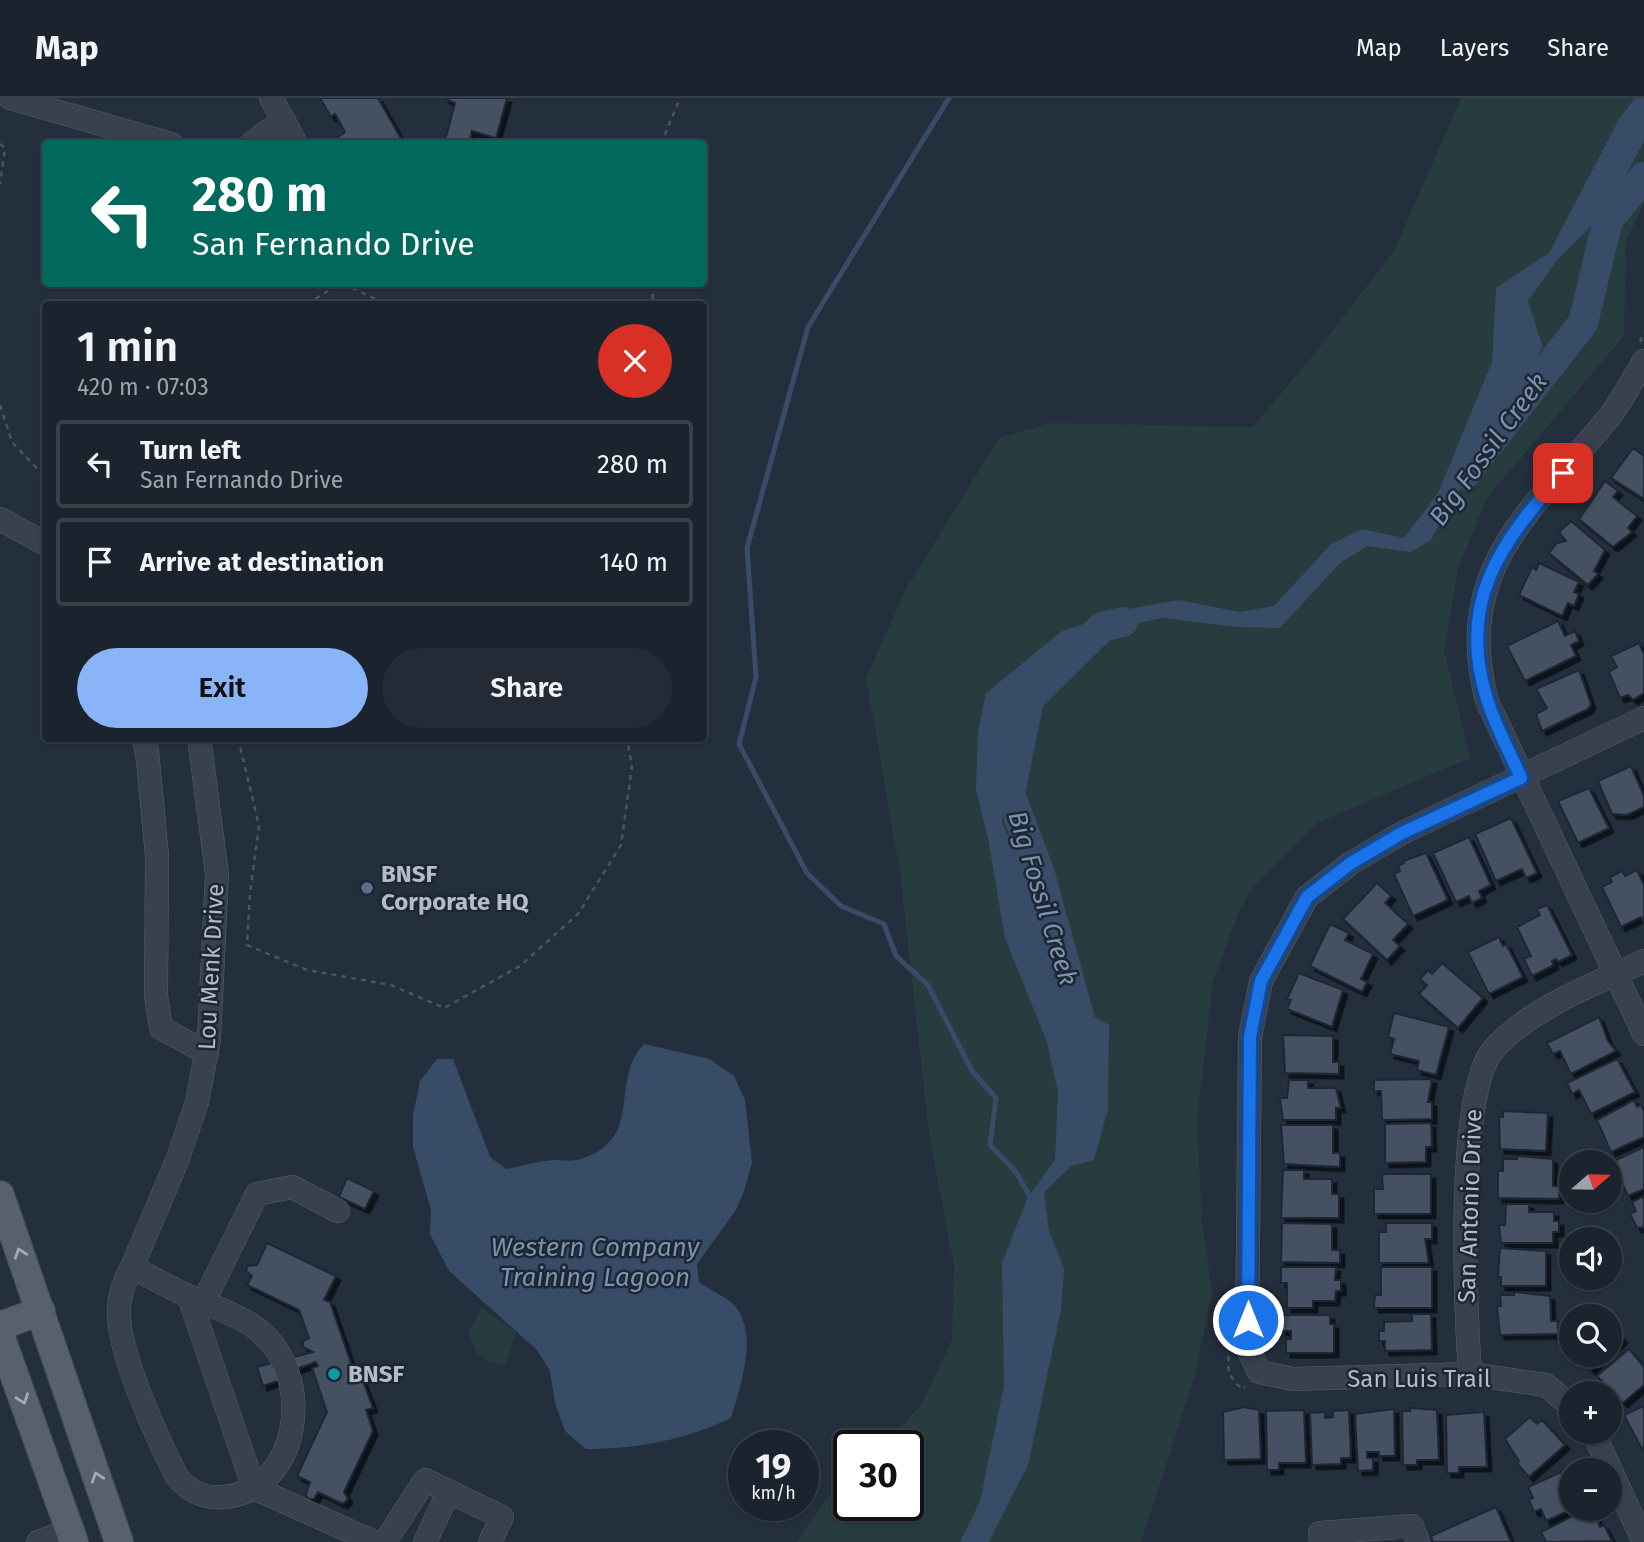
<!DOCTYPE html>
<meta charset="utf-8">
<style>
body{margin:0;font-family:"Fira Sans",sans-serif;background:#242b36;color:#f1f3f6;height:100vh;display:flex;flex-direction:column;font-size:26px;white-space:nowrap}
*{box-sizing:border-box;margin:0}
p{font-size:23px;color:#a0a4aa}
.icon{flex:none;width:38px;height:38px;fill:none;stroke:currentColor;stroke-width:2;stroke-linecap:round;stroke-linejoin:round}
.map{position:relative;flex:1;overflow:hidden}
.details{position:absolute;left:42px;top:203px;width:665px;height:441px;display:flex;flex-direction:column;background:#1b232e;border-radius:7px;box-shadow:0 2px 5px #0004,0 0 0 2px #39404a}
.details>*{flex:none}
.banner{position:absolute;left:42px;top:42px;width:665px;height:147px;border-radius:7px;box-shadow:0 2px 5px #0004,0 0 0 2px #39404a;background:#00695c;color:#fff;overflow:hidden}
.needle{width:46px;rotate:70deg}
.buttons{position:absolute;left:1559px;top:1052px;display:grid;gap:14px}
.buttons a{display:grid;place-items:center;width:63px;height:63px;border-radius:50%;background:#1b232e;box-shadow:0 2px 5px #0004,0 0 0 2px #39404a;font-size:35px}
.speed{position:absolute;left:728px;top:1332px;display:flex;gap:14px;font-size:35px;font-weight:700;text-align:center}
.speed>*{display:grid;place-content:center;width:91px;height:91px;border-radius:50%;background:#1b232e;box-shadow:0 2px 5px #0004,0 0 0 2px #39404a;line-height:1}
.speed small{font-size:18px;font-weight:400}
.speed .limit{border:4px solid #111;border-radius:10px;background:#fff;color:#111}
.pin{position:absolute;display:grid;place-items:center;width:60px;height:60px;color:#fff;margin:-30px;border-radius:14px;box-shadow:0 4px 10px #0006}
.me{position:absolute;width:77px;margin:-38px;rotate:0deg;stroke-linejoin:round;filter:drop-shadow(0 0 5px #0008)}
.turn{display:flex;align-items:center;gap:24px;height:147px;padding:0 35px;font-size:32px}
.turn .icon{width:91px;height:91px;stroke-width:2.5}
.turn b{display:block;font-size:49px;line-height:60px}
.round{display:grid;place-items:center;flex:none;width:74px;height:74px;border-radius:37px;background:#242b36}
.head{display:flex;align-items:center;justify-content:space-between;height:119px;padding:0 35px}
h1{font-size:42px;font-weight:600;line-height:52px}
.primary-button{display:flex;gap:14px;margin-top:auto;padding:14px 35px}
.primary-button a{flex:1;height:80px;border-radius:42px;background:#8ab4f8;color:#111;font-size:28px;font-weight:600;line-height:80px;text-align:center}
.primary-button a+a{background:#242b36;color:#f1f3f6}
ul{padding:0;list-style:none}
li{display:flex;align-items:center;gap:21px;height:88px;margin:0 14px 10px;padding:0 21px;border:4px solid #39404a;border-radius:7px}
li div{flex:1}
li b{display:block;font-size:26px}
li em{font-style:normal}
header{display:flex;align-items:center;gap:42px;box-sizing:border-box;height:98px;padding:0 35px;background:#1b232e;border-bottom:2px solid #39404a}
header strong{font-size:33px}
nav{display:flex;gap:38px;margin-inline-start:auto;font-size:24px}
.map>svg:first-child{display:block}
.green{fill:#263c3f}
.water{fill:#394c67}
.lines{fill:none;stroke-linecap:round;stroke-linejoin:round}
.stream{stroke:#394c67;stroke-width:5}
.river{stroke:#394c67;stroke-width:30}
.building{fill:#455162;stroke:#1f2835;stroke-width:2;filter:url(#shadow)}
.minor-casing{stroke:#565f6c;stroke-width:24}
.major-casing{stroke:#414a57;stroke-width:30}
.path{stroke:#44595c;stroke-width:2.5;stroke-dasharray:5 5;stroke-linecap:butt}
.minor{stroke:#38414e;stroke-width:23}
.major{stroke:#56606e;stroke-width:28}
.oneway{stroke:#a1aab7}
.route-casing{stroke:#114b97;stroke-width:18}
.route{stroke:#1a73e8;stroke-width:12}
.service-dot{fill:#5c6f8a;stroke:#1d2633;stroke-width:2.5}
.culture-dot{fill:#0f9aa8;stroke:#1d2633;stroke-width:2.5}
.labels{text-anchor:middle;stroke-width:5;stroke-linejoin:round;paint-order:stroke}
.poi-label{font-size:24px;font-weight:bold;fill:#b4bcc9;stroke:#1d2633;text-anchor:start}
.street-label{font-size:24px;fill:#b4bcc9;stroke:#1d2633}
.water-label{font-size:26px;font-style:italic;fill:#7c92b1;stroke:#1d2633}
</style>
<header>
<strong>Map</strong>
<nav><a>Map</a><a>Layers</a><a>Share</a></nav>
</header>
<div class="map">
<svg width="1644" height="1444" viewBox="0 0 1644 1444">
<defs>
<filter id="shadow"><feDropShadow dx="4.5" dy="4.5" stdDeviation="0" flood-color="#0009"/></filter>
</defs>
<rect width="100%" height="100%" fill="#242f3e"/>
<path class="green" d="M1461,0H1644V105L1626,143L1624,238L1487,400L1458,470L1444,552L1470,660L1315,726L1257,784L1240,810L1213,884L1197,1022L1202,1124L1212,1193L1194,1281L1141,1444H796L828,1399L849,1381V1407H908V1348L885,1347L921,1307L952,1242L954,1168L929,1036L900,774L866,580L905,493L999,340L1050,325L1253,329L1316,254L1394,153Z
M481,1210L516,1234L506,1267C482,1263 476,1259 469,1235Z"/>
<path class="water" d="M1635,0H1644V43L1607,113L1558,161L1528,203L1543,249L1430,443L1410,454L1368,448L1340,465L1280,530L1237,529L1163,520L1124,528L1062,553L1023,602L1007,659L1002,725L1044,813L1048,840L1084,913L1109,927L1108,1011L1094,1062L1071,1068L1044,1094L1049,1132L1064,1171L1061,1212L1028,1367L989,1444H960L980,1403L1004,1288L1002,1165L1027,1101L1055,1062L1058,994L1047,944L1005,840L988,741L976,691L978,634L986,595L1062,533L1134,510L1179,502L1239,514L1274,508L1331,446L1362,431L1404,440L1438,395L1492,264L1496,190L1549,155L1619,21Z
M644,946L709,961L734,978L745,1002L752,1065L744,1093L736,1112L697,1166L699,1184C709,1192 727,1199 735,1208C759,1238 740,1288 731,1320C684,1342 638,1351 586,1351L565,1333L555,1305L550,1273L537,1252L449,1173L430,1136L431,1112L413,1049V1017L420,983L437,961H453L490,1059L506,1071C522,1068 538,1063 554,1062C563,1062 573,1064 581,1061C646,1040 608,984 644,946Z"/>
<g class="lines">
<path class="stream" d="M949,0L808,229L747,450L756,579L739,646L807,775L841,808L884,826L896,858L928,887L972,973L996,1000L990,1047L1016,1074L1032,1102"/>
<path class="river" d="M1465,376L1583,225L1608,122L1644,79
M1080,922L1040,776L1010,696L1029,601L1102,529L1123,524"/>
</g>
<path class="building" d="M320,0H378L404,46H329L345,34L335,16L331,19Z
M443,0H507L496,40L472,33L469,46H444L455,5Z
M1633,350L1644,358V401L1611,380Z
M1605,383L1618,393L1613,399L1637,418L1628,430L1632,434L1613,449L1579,421Z
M1571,423L1605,452L1594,473L1598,476L1588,487L1549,455L1557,445L1566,443L1559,434Z
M1539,465L1579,484L1574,494L1579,496L1574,508L1568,505L1562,518L1519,497L1532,469L1536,472Z
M1558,523L1565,538L1575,533L1579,543L1571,547L1576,558L1525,583L1507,548Z
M1639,545L1644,556V595L1633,602L1628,597L1620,600L1609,574L1617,569L1611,558Z
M1579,572L1591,606L1588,611L1542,633L1536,616L1547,610L1536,591Z
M1631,668L1644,698V709L1627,717L1612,716L1598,683Z
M1589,690L1609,730L1578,745L1558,703Z
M1511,720L1537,775L1526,780L1522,771L1496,783L1475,736Z
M1469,739L1491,787L1479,793L1482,800L1472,805L1469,798L1456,804L1433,755Z
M1426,755L1448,802L1413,818L1394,776L1400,773L1398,768L1404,765L1403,763Z
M1637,772L1644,787V825L1641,819L1621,829L1602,789L1612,784L1610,779L1622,773L1625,778Z
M1377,785L1391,798L1385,805L1408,826L1393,842L1400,848L1387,862L1343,821Z
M1547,807L1572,857L1558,864L1556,861L1552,863L1554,867L1532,878L1524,861L1531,858L1517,829L1540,817L1537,811Z
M1330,826L1349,835L1345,842L1373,856L1361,881L1367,884L1362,894L1310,868Z
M1499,839L1503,848L1506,846L1523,879L1489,896L1468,854Z
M1442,865L1483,900L1458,930L1419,896L1427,887L1420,881L1428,872L1432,876Z
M1299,875L1343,892L1332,929L1287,911L1291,902L1287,901Z
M1394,915L1449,929L1436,977L1417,972L1419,963L1390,956L1394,941L1388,939Z
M1599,919L1608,943L1616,953L1571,976L1560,953L1553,956L1547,945Z
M1283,937L1333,938V964H1339V976L1285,975Z
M1617,961L1635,994L1591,1016L1579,992L1572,996L1567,985Z
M1432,981L1428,1004H1432V1021L1382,1022L1381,993H1374V982Z
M1289,982H1308V990H1336L1341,1010H1336V1022H1283L1280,1000H1287Z
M1634,1002L1637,1009L1641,1007L1644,1013V1039L1611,1054L1597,1022Z
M1503,1013L1548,1015L1546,1053L1500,1051L1499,1019H1503Z
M1431,1025L1432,1049H1426V1064L1385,1065V1026Z
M1281,1027H1333V1055H1340V1069L1284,1066Z
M1644,1049V1091L1628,1098L1617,1074L1611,1078L1610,1065Z
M1517,1058L1553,1061V1088H1560L1559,1101L1498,1100V1073H1503V1061H1517Z
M1283,1072H1304V1081H1332V1096H1339V1120H1281Z
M1382,1076H1431V1116H1374V1091H1383Z
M347,1080L374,1093L365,1111L339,1099Z
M1644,1098V1129L1637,1130L1630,1116L1636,1113L1632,1104Z
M1506,1106H1529V1114H1554V1123H1559V1134H1553V1145H1501L1499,1127H1505Z
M1282,1125L1332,1126V1152H1340V1165L1281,1164Z
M1386,1125H1432V1141H1425L1429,1165H1379V1134H1386Z
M267,1145L336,1178L324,1202L330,1204L355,1277L360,1275L373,1310L366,1312L373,1333L344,1394L348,1401L343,1406L318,1394L314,1401H308L306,1396L310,1384L297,1378L327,1314L312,1270L318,1268L316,1264L291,1273L292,1278L263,1288L257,1269L313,1254L303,1249V1243L309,1240L299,1212L247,1187L252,1178L246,1173L247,1168L257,1167Z
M1500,1150L1546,1153V1188H1501V1179H1498Z
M1281,1169H1336L1335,1182H1341V1193H1336L1335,1203H1313V1210H1287V1185H1281Z
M1381,1169H1432V1210H1374L1375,1197H1381Z
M1514,1194L1550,1198L1551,1223H1558V1236L1500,1237L1497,1208H1501L1500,1197H1514Z
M1412,1216H1431L1432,1252L1385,1253V1243H1379V1233H1384V1224L1412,1223Z
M1282,1217H1330V1226H1334V1255H1286V1241H1291V1233H1282Z
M1610,1228L1623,1241L1610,1254Z
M1629,1251L1644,1269V1287L1623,1305L1597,1278Z
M1576,1256H1607L1591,1272Z
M1644,1308V1349L1642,1351L1624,1317Z
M1244,1309L1259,1312L1261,1361L1224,1362L1223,1314Z
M1410,1310L1437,1312L1439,1362H1417V1367H1403L1402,1313H1410Z
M1394,1311L1395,1358H1379V1354H1367V1360H1373V1372L1358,1373L1355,1316Z
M1304,1312L1306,1365H1279V1372H1267L1266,1313Z
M1349,1312L1351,1360H1341V1366L1312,1367L1310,1315L1325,1314V1320L1333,1319V1313Z
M1484,1314L1487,1369H1459V1375H1447L1446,1317Z
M1530,1319L1537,1326L1542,1322L1565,1347L1529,1379L1517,1365L1519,1363L1505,1341Z
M1568,1371L1572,1375L1574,1410L1546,1423L1541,1411L1534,1414L1529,1402L1533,1400L1528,1389Z
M1496,1409L1511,1444H1433L1431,1438Z
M1589,1410H1592L1600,1429L1604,1427L1612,1443L1546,1444L1541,1434Z"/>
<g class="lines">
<defs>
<path id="minor" d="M10,0L171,46
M271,0L285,25
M251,46L268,33L285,25L296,46
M1644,263C1633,281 1623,301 1610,318C1534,412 1452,468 1487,603L1644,936
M0,421L46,446
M143,640L147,653L157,758L156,897L161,930L207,955
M132,1169C149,1178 166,1188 184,1196C210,1209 244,1217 265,1238C314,1285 299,1392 224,1399C204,1401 190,1394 177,1379C158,1341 116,1252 119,1210C120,1195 125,1182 132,1169Z
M132,1169L177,1063L197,1004L209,941L217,776L199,640
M189,1199L254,1390L374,1444
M203,1205L257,1096L292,1089L338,1113
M1470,1276C1466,1215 1455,993 1494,951C1532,909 1593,887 1644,863
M1572,1309L1546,1287L1470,1276L1293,1281L1259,1274L1247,1248L1250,939L1261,883L1307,799L1351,765L1402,735L1644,620
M1593,1334L1644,1444
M38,1444L70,1432
M385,1444L425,1382L502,1419L490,1444
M425,1444L449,1393
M1321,1444L1320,1435L1412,1428L1418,1444"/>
<path id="major" d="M0,1097L119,1444
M0,1228L41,1213
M0,1237L74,1444"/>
</defs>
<use href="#minor" class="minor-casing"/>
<use href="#major" class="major-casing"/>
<path class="path" d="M0,46L5,50L0,86
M661,46L680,0
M343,186L387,206
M652,186L653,206
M307,206L339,186
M1640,244L1644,234
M0,307L12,344L46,380
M238,640L259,728L250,795L247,847L307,872L391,887L444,910L520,868L578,816L621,747L632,669L627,640
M1229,1258C1226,1273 1231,1281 1242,1291L1245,1289"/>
<use href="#minor" class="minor"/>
<use href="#major" class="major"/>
</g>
<defs><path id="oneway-chevron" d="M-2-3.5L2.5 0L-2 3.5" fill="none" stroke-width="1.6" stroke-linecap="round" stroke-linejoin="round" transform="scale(1.75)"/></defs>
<g class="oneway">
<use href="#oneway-chevron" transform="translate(20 1155) rotate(-109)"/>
<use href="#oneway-chevron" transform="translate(23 1301) rotate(70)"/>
<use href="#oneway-chevron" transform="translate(97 1379) rotate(-109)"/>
</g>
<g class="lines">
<defs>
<path id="route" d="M1248,1222L1250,939L1261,883L1307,799L1351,765L1402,735L1521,680C1510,654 1495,628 1487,601C1456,504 1501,444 1563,375"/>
</defs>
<use href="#route" class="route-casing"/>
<use href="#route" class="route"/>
</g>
<circle class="service-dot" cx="367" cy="790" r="7"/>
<circle class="culture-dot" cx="334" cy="1276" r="7"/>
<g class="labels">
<g class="poi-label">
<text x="381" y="784">BNSF<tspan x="381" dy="28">Corporate HQ</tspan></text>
<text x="348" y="1284">BNSF</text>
</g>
<g class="street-label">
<text transform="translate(211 869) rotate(-87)" y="8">Lou Menk Drive</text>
<text transform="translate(1470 1108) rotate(-88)" y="8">San Antonio Drive</text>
<text x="1419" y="1289">San Luis Trail</text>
</g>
<g class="water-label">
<text transform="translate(1488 351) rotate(-54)" y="9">Big Fossil Creek</text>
<text transform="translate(1043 800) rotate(73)" y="9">Big Fossil Creek</text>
<text x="595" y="1158">Western Company<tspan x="595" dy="30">Training Lagoon</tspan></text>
</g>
</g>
</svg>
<div class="buttons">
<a><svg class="needle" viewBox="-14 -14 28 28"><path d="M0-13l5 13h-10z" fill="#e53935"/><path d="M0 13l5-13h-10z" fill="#a0a4aa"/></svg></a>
<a><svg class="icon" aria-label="sound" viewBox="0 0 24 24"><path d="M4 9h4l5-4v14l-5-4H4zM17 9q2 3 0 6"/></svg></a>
<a><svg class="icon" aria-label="search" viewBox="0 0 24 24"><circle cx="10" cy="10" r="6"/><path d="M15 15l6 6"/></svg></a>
<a>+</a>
<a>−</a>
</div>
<div class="speed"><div>19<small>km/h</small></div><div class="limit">30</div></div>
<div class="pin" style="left:1563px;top:375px;background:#d93025"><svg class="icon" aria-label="arrive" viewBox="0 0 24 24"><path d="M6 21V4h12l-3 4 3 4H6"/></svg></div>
<svg class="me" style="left:1248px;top:1222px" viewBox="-20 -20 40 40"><circle r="17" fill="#1a73e8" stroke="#fff" stroke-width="3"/><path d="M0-11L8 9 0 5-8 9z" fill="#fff"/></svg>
<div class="banner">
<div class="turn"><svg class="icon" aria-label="left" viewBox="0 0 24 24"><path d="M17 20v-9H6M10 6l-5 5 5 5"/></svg><div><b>280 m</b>San Fernando Drive</div></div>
</div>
<section class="details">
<div class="head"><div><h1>1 min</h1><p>420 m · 07:03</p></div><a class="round" style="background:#d93025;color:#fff"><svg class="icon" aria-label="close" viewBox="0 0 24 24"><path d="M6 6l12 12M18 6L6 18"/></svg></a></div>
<ul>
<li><svg class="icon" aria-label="left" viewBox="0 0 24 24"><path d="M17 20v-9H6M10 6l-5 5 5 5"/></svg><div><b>Turn left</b><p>San Fernando Drive</p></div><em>280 m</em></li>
<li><svg class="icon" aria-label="arrive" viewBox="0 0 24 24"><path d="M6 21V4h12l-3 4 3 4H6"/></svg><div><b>Arrive at destination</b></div><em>140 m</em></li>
</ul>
<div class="primary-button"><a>Exit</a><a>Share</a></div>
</section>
</div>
